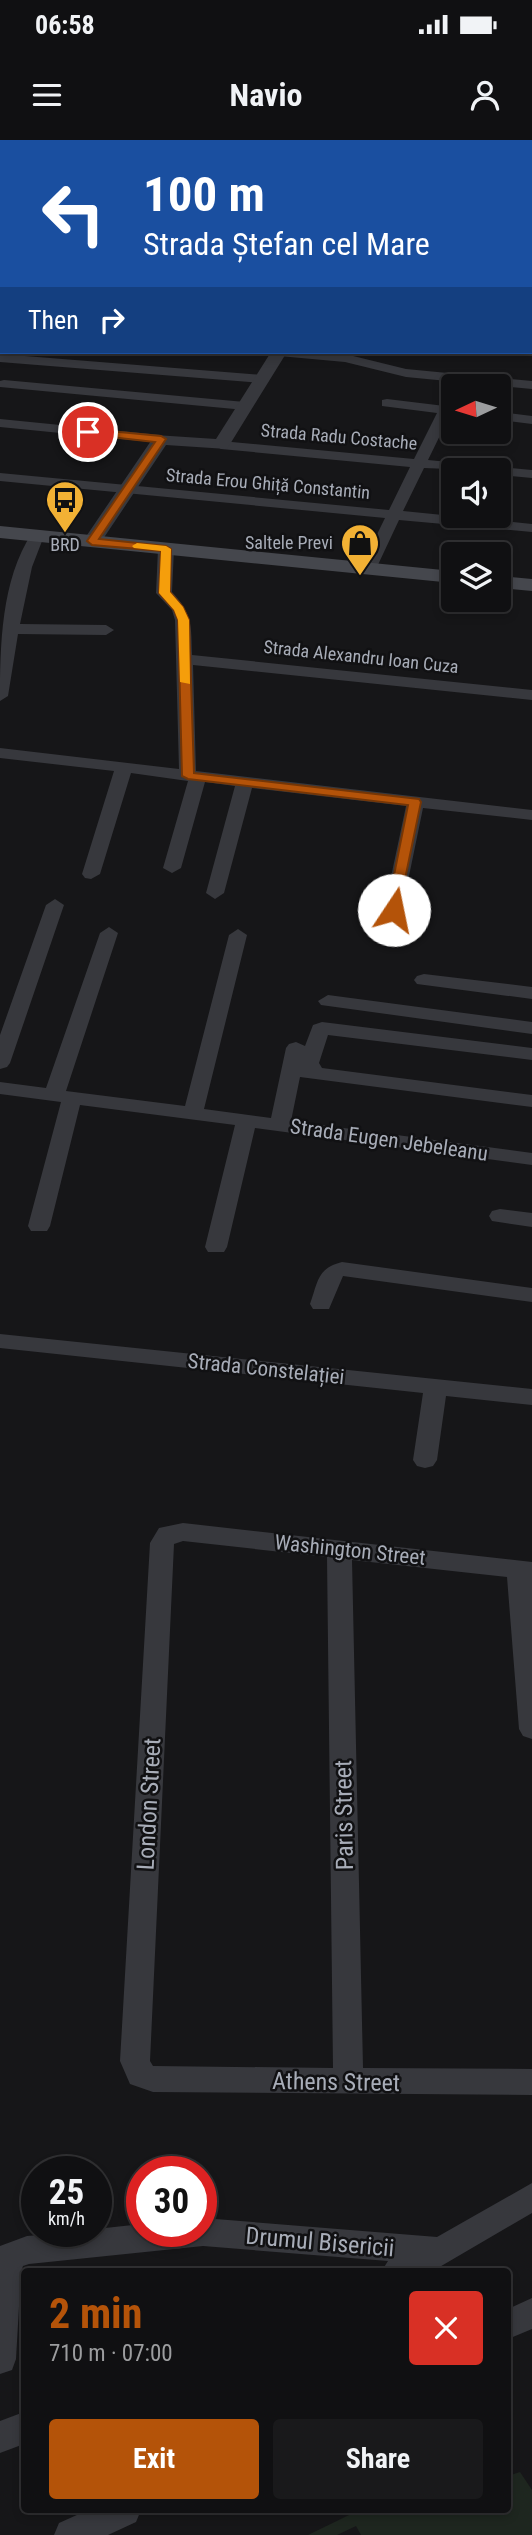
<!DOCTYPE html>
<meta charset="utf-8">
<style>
body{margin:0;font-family:"Roboto Condensed",sans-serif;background:#19191b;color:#f1f3f6;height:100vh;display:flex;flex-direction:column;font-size:26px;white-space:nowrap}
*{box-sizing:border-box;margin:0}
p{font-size:23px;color:#9c9d9f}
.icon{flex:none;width:38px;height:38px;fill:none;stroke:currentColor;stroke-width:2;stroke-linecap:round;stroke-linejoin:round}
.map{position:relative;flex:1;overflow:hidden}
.panel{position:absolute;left:21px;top:2128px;width:490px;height:245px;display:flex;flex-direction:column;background:#101012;border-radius:7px;box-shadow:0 4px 10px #0003,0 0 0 2px #303032}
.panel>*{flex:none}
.top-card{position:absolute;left:0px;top:0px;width:532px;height:214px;box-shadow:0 4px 10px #0003,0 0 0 2px #303032;background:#1a4fa0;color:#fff;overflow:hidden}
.needle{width:46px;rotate:266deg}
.tools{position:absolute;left:441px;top:234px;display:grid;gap:14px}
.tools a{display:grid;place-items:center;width:70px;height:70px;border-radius:7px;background:#101012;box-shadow:0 4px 10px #0003,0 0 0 2px #303032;font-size:35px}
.speed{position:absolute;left:21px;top:2016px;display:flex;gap:14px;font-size:35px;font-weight:700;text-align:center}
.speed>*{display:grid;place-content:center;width:91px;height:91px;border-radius:50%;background:#101012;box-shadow:0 4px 10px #0003,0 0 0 2px #303032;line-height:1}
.speed small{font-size:18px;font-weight:400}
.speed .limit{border:10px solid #d22;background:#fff;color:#111}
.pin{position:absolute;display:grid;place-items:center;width:60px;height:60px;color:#fff;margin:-30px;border:4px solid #fff;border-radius:50%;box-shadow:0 2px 7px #0007}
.me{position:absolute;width:77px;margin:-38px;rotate:11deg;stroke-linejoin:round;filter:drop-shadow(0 0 5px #0008)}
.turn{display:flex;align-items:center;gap:24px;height:147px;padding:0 28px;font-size:32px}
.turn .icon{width:91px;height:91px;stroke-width:2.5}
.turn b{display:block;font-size:49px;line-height:60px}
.then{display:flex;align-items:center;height:66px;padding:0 28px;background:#0003;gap:14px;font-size:26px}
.round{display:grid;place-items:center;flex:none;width:74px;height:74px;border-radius:7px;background:#19191b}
.overview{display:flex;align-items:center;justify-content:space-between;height:119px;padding:0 28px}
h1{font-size:42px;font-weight:700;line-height:52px;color:#b45309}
.primary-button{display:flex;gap:14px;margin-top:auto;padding:14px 28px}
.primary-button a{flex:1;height:80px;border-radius:7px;background:#b45309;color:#fff;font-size:28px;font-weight:700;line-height:80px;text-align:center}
.primary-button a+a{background:#19191b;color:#f1f3f6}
.status{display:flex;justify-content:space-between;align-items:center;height:49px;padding:0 35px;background:#101012;direction:ltr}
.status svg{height:19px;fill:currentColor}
header{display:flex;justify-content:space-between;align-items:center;height:91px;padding:0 28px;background:#101012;font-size:32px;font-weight:700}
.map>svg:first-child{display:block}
.green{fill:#1e261f}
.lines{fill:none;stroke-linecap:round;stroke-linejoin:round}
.minor{fill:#37383d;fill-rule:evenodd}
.tertiary{fill:#37383d;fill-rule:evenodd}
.secondary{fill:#45474d;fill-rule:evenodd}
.route{fill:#b45309;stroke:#753606;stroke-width:2}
.slow{fill:#f59e0b}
.labels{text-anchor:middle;stroke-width:5;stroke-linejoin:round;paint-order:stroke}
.far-street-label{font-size:18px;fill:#a8adb8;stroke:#111113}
.far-poi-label{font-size:18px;fill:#a8adb8;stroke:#111113;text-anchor:end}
.street-label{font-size:21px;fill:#a8adb8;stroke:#111113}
.near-street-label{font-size:24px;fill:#a8adb8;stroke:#111113}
</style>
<div class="status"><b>06:58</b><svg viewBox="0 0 49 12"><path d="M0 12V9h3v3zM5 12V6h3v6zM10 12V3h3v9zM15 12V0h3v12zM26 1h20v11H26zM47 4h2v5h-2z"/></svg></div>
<header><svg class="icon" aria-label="menu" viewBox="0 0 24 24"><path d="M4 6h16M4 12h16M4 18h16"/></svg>Navio<svg class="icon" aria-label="person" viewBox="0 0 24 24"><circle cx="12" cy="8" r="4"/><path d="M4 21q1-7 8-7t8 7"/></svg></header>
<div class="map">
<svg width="532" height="2395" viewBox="0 0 532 2395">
<rect width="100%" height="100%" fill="#161618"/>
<path class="green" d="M520,2332L532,2350V2395H361L356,2386L337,2395H308L349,2375L346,2370H508V2336Z"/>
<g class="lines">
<path class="minor" d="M0,28H2V34H0Z
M0,52H2V58H0Z
M530,77H532V85H530Z
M0,82H2V90H0Z
M0,115H2V123H0Z
M530,118H532V126H530Z
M0,132H2V140H0Z
M0,155H2V163H0Z
M530,166H532V174H530Z
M272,212L345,214L406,229L532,241V249L406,237L345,222L279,216Z
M0,214L262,235L269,239L262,243L0,222Z
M4,240L245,262L252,266L245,270L0,247V241Z
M387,259L453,267V275H450L428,320L532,330V338L499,335V331L424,328L403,371L532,384V392L399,380L376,429L368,434L360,429L385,378L0,341V333L389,370L410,327L221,309L214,305L221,301L414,319L437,273L382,266V260Z
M499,272L532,276V284L499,280Z
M0,279L161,295L168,299L161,303L0,287Z
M37,392L44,396L32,427L20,484L106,485L114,490L106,495L18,494L8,556L0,561C0,506 1,440 32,393Z
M166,404L174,409L172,452C193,475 191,485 192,515L532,550V560L193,525L196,631L532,670V680L423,668L402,770L393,776L384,770L406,666L252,648L224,753L215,759L206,753L235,646L205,642L181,728L172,733L163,728L188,641L131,633L100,734L91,739L85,738L82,734L114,631L0,618V608L179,629L175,480L172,470L156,453L158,409Z
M55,759L64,765L10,923L7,927L0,929V895L46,765Z
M109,787L118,793L66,951L185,966L229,795L238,789L247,795L204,969L271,978L286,908L289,904L296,902L305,906L313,885L322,882L532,908V920L328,895L319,923L322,928L532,955V967L300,937L291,981L532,1013V1025L255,988L227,1107L224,1112H208L205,1107L235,985L80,965L50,1086L47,1091H31L28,1086L61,962L0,954V942L46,948L100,793Z
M424,834L532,847V859L417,844L414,840L417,836Z
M328,855L532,882V894L321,865L318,861Z
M500,1069L532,1073V1087L492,1081L489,1076L492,1071Z
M342,1122L532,1148V1162L343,1136L329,1169H313L310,1164C318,1142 317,1128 342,1122Z
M0,1194L532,1249V1265L446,1256L437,1320L433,1326L425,1328L417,1326L413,1320L423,1253L0,1208Z
M183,1383L532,1422V1599L523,1596L519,1589L507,1437L352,1420L363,1928L532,1929V1955L153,1952L130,1944L120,1921L150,1403L159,1388ZM183,1401L327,1417L333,1928L153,1926L150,1921L174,1404Z
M532,2043V2073L431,2132H381L388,2121L203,2106L29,2124L23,2126L21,2132L16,2219L12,2230L0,2234V2106L27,2096L96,2091V2089L142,2084V2091H201L203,2078L437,2097Z
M532,2158V2189L508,2199V2169Z
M24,2272V2304L0,2313V2281Z
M88,2370H141L136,2382L108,2395H54L59,2383Z"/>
<path class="tertiary" d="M505,0H525L503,2Z
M271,212H287L227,309L166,305L99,405H85L83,401L155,295L216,299Z"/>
<path class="secondary" d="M0,386L453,431V443L0,398Z
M499,436L532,439V451L499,448Z"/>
</g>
<path class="route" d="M88,289L161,296L166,299L99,399L166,406L171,409L170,452L183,467L189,480L194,633L419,659L421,662L398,773L394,774L387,770L408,665L188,639L182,636L178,480L174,470L159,453L161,411L92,405L87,401L155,302L84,294L83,292Z"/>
<path class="slow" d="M137,403L166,406L171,409L170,452L183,467L189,480L190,544L180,542L178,480L174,470L159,453L161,411L134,408L132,406Z"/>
<defs>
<symbol id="bus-pin" viewBox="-11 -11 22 30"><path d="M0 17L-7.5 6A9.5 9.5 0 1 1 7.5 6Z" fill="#f2b134" stroke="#111113"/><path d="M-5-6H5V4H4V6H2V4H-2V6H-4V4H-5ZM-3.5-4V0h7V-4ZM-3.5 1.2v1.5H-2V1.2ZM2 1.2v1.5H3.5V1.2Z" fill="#111"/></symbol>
<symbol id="shop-pin" viewBox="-11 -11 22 30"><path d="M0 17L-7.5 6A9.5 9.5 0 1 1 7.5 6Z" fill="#f2b134" stroke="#111113"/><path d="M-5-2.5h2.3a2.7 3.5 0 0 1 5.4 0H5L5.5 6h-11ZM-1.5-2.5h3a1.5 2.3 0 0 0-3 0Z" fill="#111"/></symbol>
</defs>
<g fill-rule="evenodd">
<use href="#bus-pin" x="43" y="338" width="44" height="60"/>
<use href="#shop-pin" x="338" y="381" width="44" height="60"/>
</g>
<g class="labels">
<g class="far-street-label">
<text transform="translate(339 297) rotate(5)" y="6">Strada Radu Costache</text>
<text transform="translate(268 344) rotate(5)" y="6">Strada Erou Ghiță Constantin</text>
<text transform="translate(361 517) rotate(6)" y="6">Strada Alexandru Ioan Cuza</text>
</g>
<g class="far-poi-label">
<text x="333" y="409">Saltele Previ</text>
<text x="65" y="411" text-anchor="middle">BRD</text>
</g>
<g class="street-label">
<text transform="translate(389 1000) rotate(8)" y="7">Strada Eugen Jebeleanu</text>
<text transform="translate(266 1229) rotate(6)" y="7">Strada Constelației</text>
<text transform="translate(350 1410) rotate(6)" y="7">Washington Street</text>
</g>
<g class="near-street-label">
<text transform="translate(149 1664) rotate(-87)" y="8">London Street</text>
<text transform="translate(344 1675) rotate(-91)" y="8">Paris Street</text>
<text transform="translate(336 1942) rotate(1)" y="8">Athens Street</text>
<text transform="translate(320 2102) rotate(5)" y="8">Drumul Bisericii</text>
</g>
</g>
</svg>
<div class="tools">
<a><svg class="needle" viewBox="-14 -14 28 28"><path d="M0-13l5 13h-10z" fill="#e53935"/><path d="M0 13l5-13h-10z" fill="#9c9d9f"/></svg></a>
<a><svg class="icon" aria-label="sound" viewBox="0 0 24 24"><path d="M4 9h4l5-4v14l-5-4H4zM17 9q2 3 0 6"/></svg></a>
<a><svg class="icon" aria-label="layers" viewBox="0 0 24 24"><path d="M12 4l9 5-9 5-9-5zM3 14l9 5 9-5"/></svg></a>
</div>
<div class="speed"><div>25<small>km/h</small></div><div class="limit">30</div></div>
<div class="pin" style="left:88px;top:292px;background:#d93025"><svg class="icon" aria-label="arrive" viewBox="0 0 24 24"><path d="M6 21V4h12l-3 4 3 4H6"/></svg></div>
<svg class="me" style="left:394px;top:770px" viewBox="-20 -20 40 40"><circle r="19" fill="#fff"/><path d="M0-13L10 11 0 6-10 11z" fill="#b45309"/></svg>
<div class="top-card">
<div class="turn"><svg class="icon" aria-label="left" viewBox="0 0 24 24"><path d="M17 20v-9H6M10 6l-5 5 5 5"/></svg><div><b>100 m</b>Strada Ștefan cel Mare</div></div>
<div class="then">Then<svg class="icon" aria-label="right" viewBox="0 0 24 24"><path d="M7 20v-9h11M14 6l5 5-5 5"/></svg></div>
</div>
<section class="panel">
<div class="overview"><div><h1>2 min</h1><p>710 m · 07:00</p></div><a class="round" style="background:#d93025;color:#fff"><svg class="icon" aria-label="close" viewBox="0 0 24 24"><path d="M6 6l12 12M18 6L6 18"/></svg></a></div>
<div class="primary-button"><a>Exit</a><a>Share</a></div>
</section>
</div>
